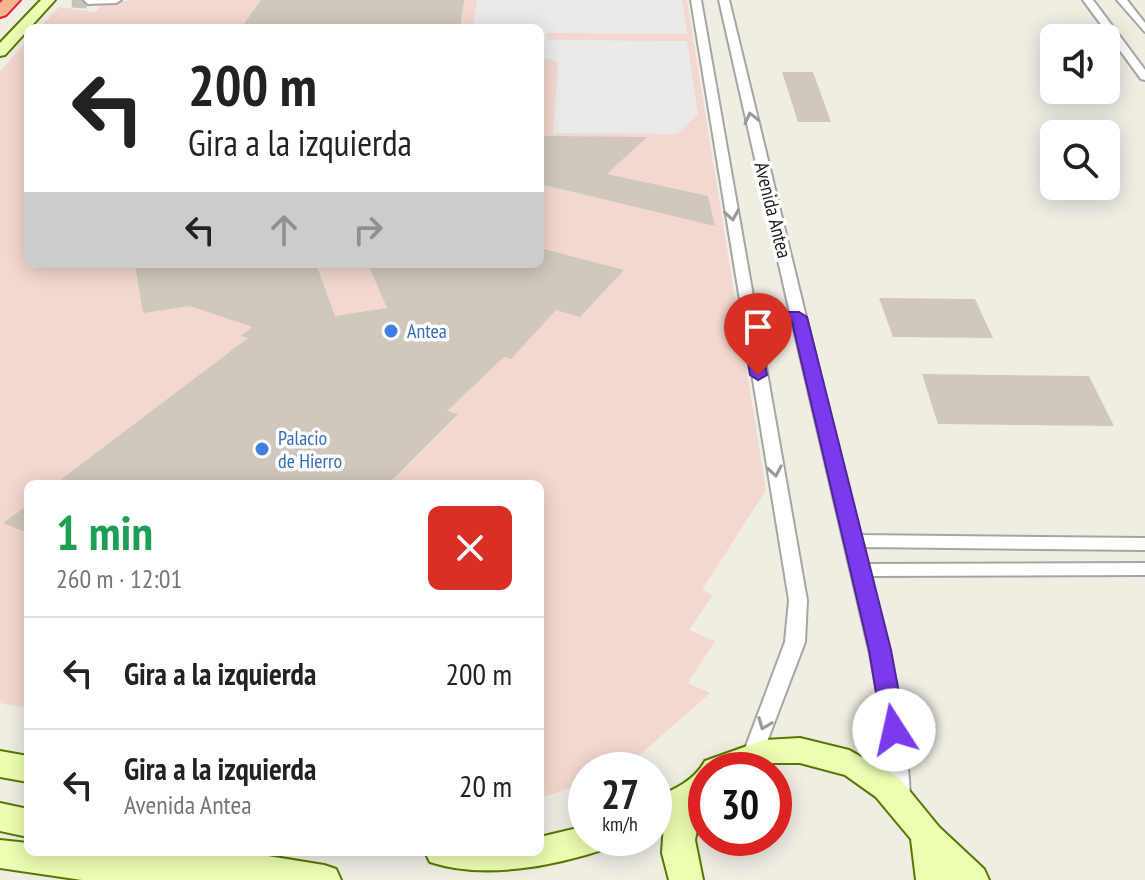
<!DOCTYPE html>
<html lang="es">
<meta charset="utf-8">
<style>
body{margin:0;font-family:"PT Sans Narrow",sans-serif;background:#f2f2f2;color:#222;height:100vh;display:flex;flex-direction:column;font-size:30px;white-space:nowrap}
*{box-sizing:border-box;margin:0}
p{font-size:26px;color:#767676}
.icon{flex:none;width:44px;height:44px;fill:none;stroke:currentColor;stroke-width:2;stroke-linecap:round;stroke-linejoin:round}
.map{position:relative;flex:1;overflow:hidden}
.side{position:absolute;left:24px;top:480px;width:520px;height:376px;display:flex;flex-direction:column;background:#fff;border-radius:12px;box-shadow:0 4px 20px #0003}
.side>*{flex:none}
.hud{position:absolute;left:24px;top:24px;width:520px;height:244px;border-radius:12px;box-shadow:0 4px 20px #0003;background:#fff;color:#222;overflow:hidden}
.controls{position:absolute;left:1040px;top:24px;display:grid;gap:16px}
.controls a{display:grid;place-items:center;width:80px;height:80px;border-radius:12px;background:#fff;box-shadow:0 4px 20px #0003;font-size:40px}
.speed{position:absolute;left:568px;top:752px;display:flex;gap:16px;font-size:40px;font-weight:700;text-align:center}
.speed>*{display:grid;place-content:center;width:104px;height:104px;border-radius:50%;background:#fff;box-shadow:0 4px 20px #0003;line-height:1}
.speed small{font-size:20px;font-weight:400}
.speed .limit{border:12px solid #d22;background:#fff;color:#111}
.pin{position:absolute;display:grid;place-items:center;width:68px;height:68px;color:#fff;margin:-82px -34px;border-radius:50% 50% 50% 0;rotate:-45deg;box-shadow:0 0 8px #0007}
.pin .icon{rotate:45deg}
.me{position:absolute;width:88px;margin:-44px;rotate:350deg;stroke-linejoin:round;filter:drop-shadow(0 0 6px #0008)}
.turn{display:flex;align-items:center;gap:28px;height:168px;padding:0 32px;font-size:36px}
.turn .icon{width:104px;height:104px;stroke-width:2.5}
.turn b{display:block;font-size:56px;line-height:68px}
.lanes{display:flex;align-items:center;height:76px;padding:0 32px;background:#0003;justify-content:center;gap:40px;direction:ltr}
.lanes .off{opacity:.35}
.round{display:grid;place-items:center;flex:none;width:84px;height:84px;border-radius:12px;background:#f2f2f2}
.head{display:flex;align-items:center;justify-content:space-between;height:136px;padding:0 32px}
h1{font-size:48px;font-weight:600;line-height:60px;color:#1e9e55}
ul{padding:0;list-style:none}
li{display:flex;align-items:center;gap:24px;height:112px;padding:0 32px;border-top:2px solid #e0e0e0}
li div{flex:1}
li b{display:block;font-size:30px}
li em{font-style:normal}
.map>svg:first-child{display:block}
.commercial{fill:#f2d8d0}
.parking{fill:#eaeaea}
.building{fill:#d0c8bc}
.lines{fill:none;stroke-linecap:round;stroke-linejoin:round}
.secondary-tunnel{stroke:#c6c4bc;stroke-width:15;stroke-dasharray:15 8;stroke-linecap:butt}
.minor-casing{stroke:#a5a5a5;stroke-width:4}
.secondary-casing{stroke:#567900;stroke-width:4}
.trunk-casing{stroke:#e61737;stroke-width:4}
.minor{fill:#fff;fill-rule:evenodd}
.secondary{fill:#ecfeb2;fill-rule:evenodd}
.trunk{fill:#f6b58e;fill-rule:evenodd}
.oneway{stroke:#9a9a9a}
.route{fill:#7c3aed;stroke:#51269a;stroke-width:2}
.shop-dot{fill:#3f7fe0;stroke:#fff;stroke-width:3}
.labels{text-anchor:middle;stroke-width:7;stroke-linejoin:round;paint-order:stroke}
.street-label{font-size:20px;fill:#1e1e1e;stroke:#fff}
.shop-label{font-size:20px;fill:#366cbe;stroke:#fff;text-anchor:start}
</style>
<div class="map">
<svg width="1145" height="880" viewBox="0 0 1145 880">
<rect width="100%" height="100%" fill="#f0eee3"/>
<path class="commercial" d="M132,0H687L766,490L702,590L713,595L689,630L715,641L688,683L710,693L634,760L615,770H586V783L540,798V484H28V708L0,703V71L28,40V264H540V28H39L59,7L95,12L103,4Z"/>
<path class="parking" d="M477,0H682L687,34L547,33V40L687,41L698,114L677,134L553,133L558,62L540,57V28H473Z"/>
<path class="building" d="M261,0H464L460,28H241Z
M782,72H813L831,122H798Z
M540,136L647,137L607,174L708,196L715,226L540,184Z
M540,248L624,270L580,317L556,310L511,359L504,357L447,411L458,414L388,484H55L248,338L241,336L252,327L190,306L143,313L135,264H316L335,316L387,308L368,264H540Z
M879,298L975,299L993,338L893,337Z
M922,374L1089,376L1114,426L938,424Z
M28,505V533L3,523Z"/>
<g class="lines">
<path class="secondary-tunnel" d="M72,0L88,1"/>
<defs>
<path id="minor" d="M84,0H121L116,3L88,4Z
M691,0H701L756,313H790L719,0H729L859,535L1145,538V550L862,547L866,564L1145,563V575L869,576C889,649 906,720 910,795L907,801L899,804L891,801L888,795L883,724L870,654L792,321H758L807,600L805,642L760,760L753,762L746,760L743,754L785,642L789,600Z
M1083,0H1093L1145,70V80L1141,79Z
M1117,0H1127L1145,23V32Z"/>
<path id="secondary" d="M41,0H55L5,55L0,56V43Z
M800,738L849,750L899,778L939,827L984,869L989,880H916L911,839L876,797L845,775L800,763H772L749,770H706V804L700,815L695,840L703,880H669L662,853L664,823L654,827V798C674,790 695,780 705,761L764,740Z
M0,751L28,756V782L0,777Z
M0,803L28,809V837L0,831Z
M586,826V838H613L608,848C555,866 484,880 430,862L425,852H540V837Z
M0,840L28,843V852H244L324,865L336,869L341,880H82L0,868Z"/>
<path id="trunk" d="M3,0H20L6,15L0,17V3Z"/>
</defs>
<use href="#minor" class="minor-casing"/>
<use href="#secondary" class="secondary-casing"/>
<use href="#trunk" class="trunk-casing"/>
<use href="#minor" class="minor"/>
<use href="#secondary" class="secondary"/>
<use href="#trunk" class="trunk"/>
</g>
<defs><path id="oneway-chevron" d="M-2-3.5L2.5 0L-2 3.5" fill="none" stroke-width="1.6" stroke-linecap="round" stroke-linejoin="round" transform="scale(2)"/></defs>
<g class="oneway">
<use href="#oneway-chevron" transform="translate(751 118) rotate(-103)"/>
<use href="#oneway-chevron" transform="translate(732 215) rotate(81)"/>
<use href="#oneway-chevron" transform="translate(775 471) rotate(80)"/>
<use href="#oneway-chevron" transform="translate(764 724) rotate(111)"/>
</g>
<path class="route" d="M748,312H799L807,317L891,650L906,730L902,736L894,739L886,736L882,730L869,650L792,322L757,321L767,375L758,380L750,375L740,317Z"/>
<g class="shop-dot">
<circle cx="391" cy="331" r="8"/>
<circle cx="262" cy="449" r="8"/>
</g>
<g class="labels">
<g class="street-label">
<text transform="translate(773 210) rotate(76)" y="7">Avenida Antea</text>
</g>
<g class="shop-label">
<text x="407" y="338">Antea</text>
<text x="278" y="445">Palacio<tspan x="278" dy="23">de Hierro</tspan></text>
</g>
</g>
</svg>
<div class="controls">
<a><svg class="icon" aria-label="sound" viewBox="0 0 24 24"><path d="M4 9h4l5-4v14l-5-4H4zM17 9q2 3 0 6"/></svg></a>
<a><svg class="icon" aria-label="search" viewBox="0 0 24 24"><circle cx="10" cy="10" r="6"/><path d="M15 15l6 6"/></svg></a>
</div>
<div class="speed"><div>27<small>km/h</small></div><div class="limit">30</div></div>
<div class="pin" style="left:758px;top:375px;background:#d93025"><svg class="icon" aria-label="arrive" viewBox="0 0 24 24"><path d="M6 21V4h12l-3 4 3 4H6"/></svg></div>
<svg class="me" style="left:894px;top:730px" viewBox="-20 -20 40 40"><circle r="19" fill="#fff"/><path d="M0-13L10 11 0 6-10 11z" fill="#7c3aed"/></svg>
<div class="hud">
<div class="turn"><svg class="icon" aria-label="left" viewBox="0 0 24 24"><path d="M17 20v-9H6M10 6l-5 5 5 5"/></svg><div><b>200 m</b>Gira a la izquierda</div></div>
<div class="lanes"><svg class="icon" aria-label="left" viewBox="0 0 24 24"><path d="M17 20v-9H6M10 6l-5 5 5 5"/></svg><svg class="icon off" aria-label="ahead" viewBox="0 0 24 24"><path d="M12 20V5M6 11l6-6 6 6"/></svg><svg class="icon off" aria-label="right" viewBox="0 0 24 24"><path d="M7 20v-9h11M14 6l5 5-5 5"/></svg></div>
</div>
<section class="side">
<div class="head"><div><h1>1 min</h1><p>260 m · 12:01</p></div><a class="round" style="background:#d93025;color:#fff"><svg class="icon" aria-label="close" viewBox="0 0 24 24"><path d="M6 6l12 12M18 6L6 18"/></svg></a></div>
<ul>
<li><svg class="icon" aria-label="left" viewBox="0 0 24 24"><path d="M17 20v-9H6M10 6l-5 5 5 5"/></svg><div><b>Gira a la izquierda</b></div><em>200 m</em></li>
<li><svg class="icon" aria-label="left" viewBox="0 0 24 24"><path d="M17 20v-9H6M10 6l-5 5 5 5"/></svg><div><b>Gira a la izquierda</b><p>Avenida Antea</p></div><em>20 m</em></li>
</ul>
</section>
</div>
